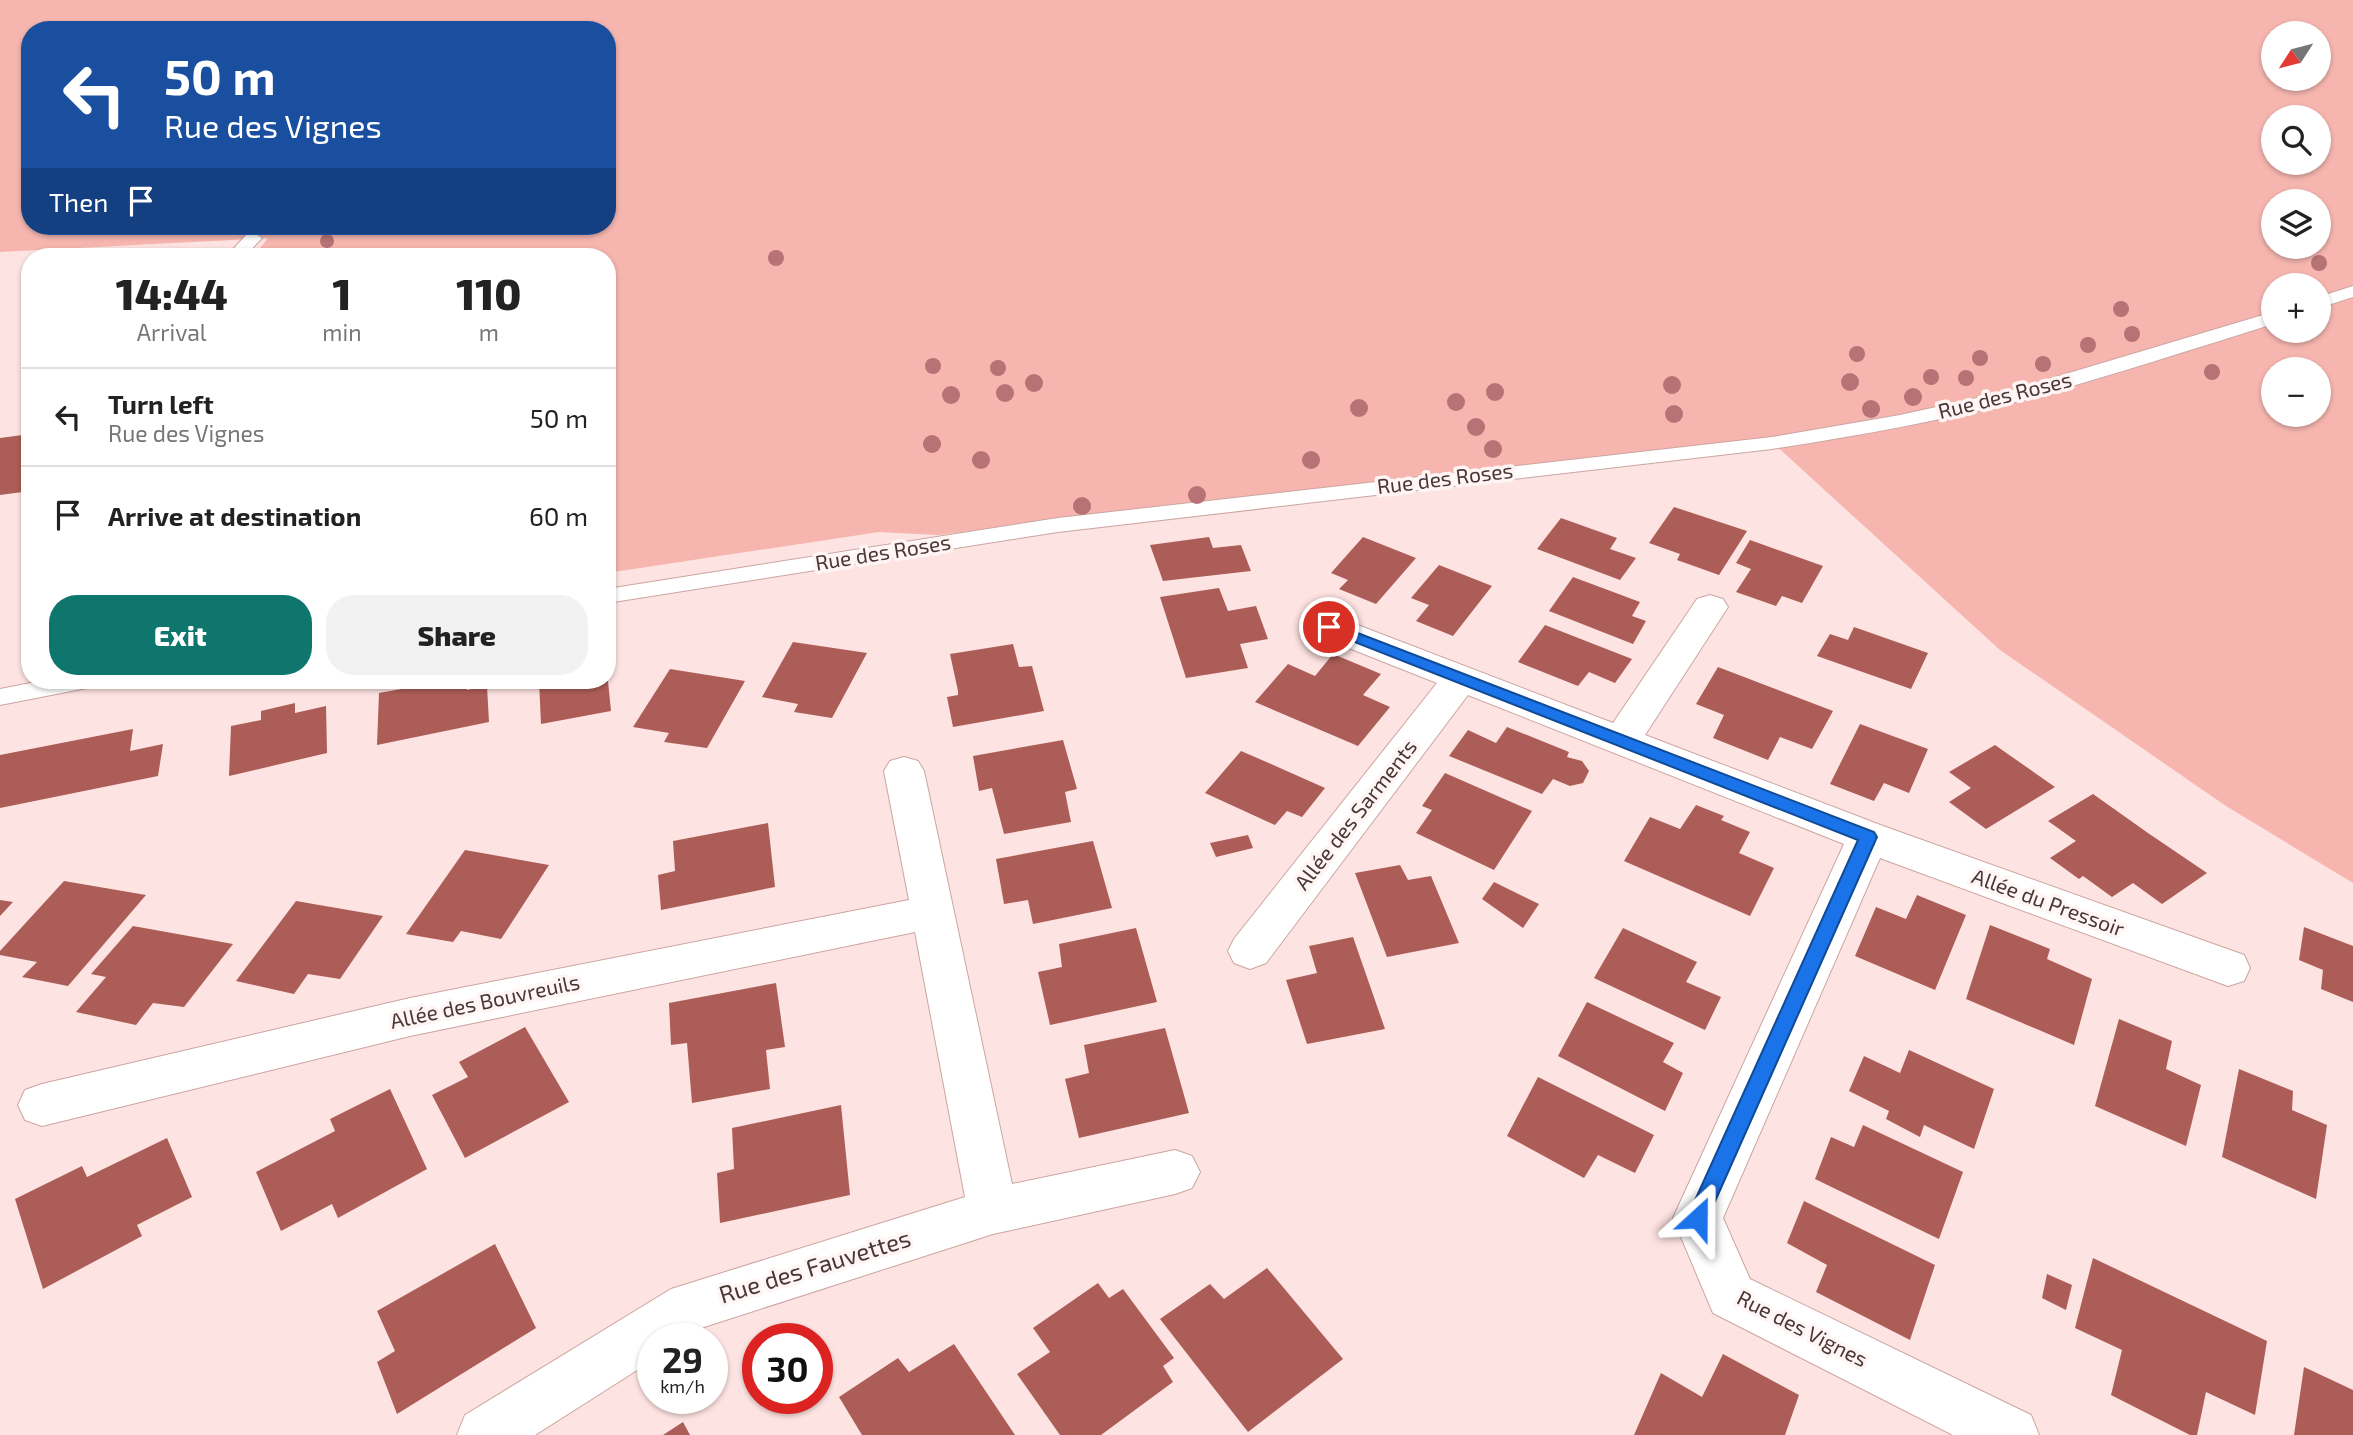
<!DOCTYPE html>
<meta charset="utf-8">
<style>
body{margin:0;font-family:"Exo 2",sans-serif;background:#f2f2f2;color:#222;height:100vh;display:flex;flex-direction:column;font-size:26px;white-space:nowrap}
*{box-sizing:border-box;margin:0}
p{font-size:23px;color:#767676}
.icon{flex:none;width:38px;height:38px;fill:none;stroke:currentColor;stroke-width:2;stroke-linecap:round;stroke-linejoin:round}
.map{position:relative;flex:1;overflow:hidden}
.side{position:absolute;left:21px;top:248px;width:595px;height:441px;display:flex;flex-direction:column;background:#fff;border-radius:28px;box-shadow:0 2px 5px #0004}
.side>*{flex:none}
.hud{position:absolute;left:21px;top:21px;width:595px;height:214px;border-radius:28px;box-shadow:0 2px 5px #0004;background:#1a4fa0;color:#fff;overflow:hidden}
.needle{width:46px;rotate:234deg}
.fabs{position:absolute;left:2261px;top:21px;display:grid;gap:14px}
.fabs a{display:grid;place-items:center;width:70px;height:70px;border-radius:50%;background:#fff;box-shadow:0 2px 5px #0004;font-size:35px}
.speed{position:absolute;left:637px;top:1323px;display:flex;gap:14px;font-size:35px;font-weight:700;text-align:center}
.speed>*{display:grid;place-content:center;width:91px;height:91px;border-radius:50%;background:#fff;box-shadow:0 2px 5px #0004;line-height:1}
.speed small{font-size:18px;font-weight:400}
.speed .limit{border:10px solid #d22;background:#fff;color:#111}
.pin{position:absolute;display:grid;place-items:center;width:60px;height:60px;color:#fff;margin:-30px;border:4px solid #fff;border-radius:50%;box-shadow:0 2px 7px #0007}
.me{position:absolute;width:77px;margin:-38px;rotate:24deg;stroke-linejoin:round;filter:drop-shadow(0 0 5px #0008)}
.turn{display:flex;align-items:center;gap:24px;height:147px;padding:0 28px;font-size:32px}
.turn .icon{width:91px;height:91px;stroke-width:2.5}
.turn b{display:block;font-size:49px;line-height:60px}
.then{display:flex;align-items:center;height:66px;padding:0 28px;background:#0003;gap:14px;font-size:26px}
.eta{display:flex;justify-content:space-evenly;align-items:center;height:119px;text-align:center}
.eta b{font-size:42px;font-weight:800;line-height:49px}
.primary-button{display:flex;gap:14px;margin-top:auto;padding:14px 28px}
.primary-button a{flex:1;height:80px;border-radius:28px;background:#0f766e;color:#fff;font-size:28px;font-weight:800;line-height:80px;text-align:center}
.primary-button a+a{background:#f2f2f2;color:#222}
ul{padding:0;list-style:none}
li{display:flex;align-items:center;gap:21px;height:98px;padding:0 28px;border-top:2px solid #e0e0e0}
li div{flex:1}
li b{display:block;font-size:26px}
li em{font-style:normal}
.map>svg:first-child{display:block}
.green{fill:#f6b6af;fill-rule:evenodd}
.building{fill:#ad5d57}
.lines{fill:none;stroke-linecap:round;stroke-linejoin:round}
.service-casing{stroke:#cca5a1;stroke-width:2}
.minor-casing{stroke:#cca5a1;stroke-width:2}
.service{fill:#fff;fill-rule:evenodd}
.minor{fill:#fff;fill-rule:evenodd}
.tree{fill:#b67274}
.route{fill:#1a73e8;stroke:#114b97;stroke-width:2}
.labels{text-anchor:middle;stroke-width:7;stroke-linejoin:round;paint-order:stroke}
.street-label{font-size:21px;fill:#483736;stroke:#fef5f4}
.near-street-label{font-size:24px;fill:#483736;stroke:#fef5f4}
</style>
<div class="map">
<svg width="2353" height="1435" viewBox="0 0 2353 1435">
<rect width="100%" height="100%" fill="#fde3e1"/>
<path class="green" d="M0,0H2353V883L2226,806L2000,650L1773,443L1242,498L938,535L879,532L607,573V257H253L268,238L0,252ZM30,30H607V226H30ZM2273,33H2319V79H2273ZM2273,117H2319V163H2273ZM2273,201H2319V247H2273ZM2273,285H2319V331H2273ZM2273,369H2319V415H2273Z"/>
<path class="building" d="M30,434V491L0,495V438Z
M1674,507L1747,531L1719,575L1677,560L1680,554L1649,543Z
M1561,518L1617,538L1610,549L1636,558L1620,580L1537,549Z
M1209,537L1213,548L1241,545L1251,571L1163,581L1150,545Z
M1363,537L1416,558L1376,604L1339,589L1348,580L1331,573Z
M1750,540L1823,566L1802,603L1782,596L1776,606L1736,592L1751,569L1736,563Z
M1439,565L1492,586L1453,636L1416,621L1429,605L1411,598Z
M1573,577L1640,602L1632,616L1646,621L1633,644L1549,611Z
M1219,588L1228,611L1256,606L1268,639L1240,644L1248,668L1186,678L1160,597Z
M1545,625L1632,659L1615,683L1589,672L1578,686L1518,662Z
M1854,627L1928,653L1911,689L1817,656L1830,634L1848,640Z
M793,642L867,653L832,718L794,712L798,704L762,697Z
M1013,644L1019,667L1032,666L1044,711L953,727L947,697L958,695V691L950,654Z
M1333,654L1381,674L1363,695L1390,707L1358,746L1255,702L1288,664L1315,676Z
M1718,667L1833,711L1812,749L1780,737L1768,760L1713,738L1724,715L1696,704Z
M670,669L745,681L707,748L664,742L669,733L633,727Z
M447,681H456V688L467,687V690L487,686L489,722L377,745L379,693Z
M539,681H608L611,711L541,724Z
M295,703V713L326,706L327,753L229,776L231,726L261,720V711Z
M1860,724L1928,749L1909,793L1884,783L1874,801L1830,784Z
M1507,727L1569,752L1567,757L1582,761L1589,771L1583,783L1570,786L1553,779L1542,794L1449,756L1468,730L1496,743Z
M133,729L130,751L163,744L158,776L0,808V755Z
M1063,740L1077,789L1065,792L1071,822L1004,834L992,788L979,791L973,756Z
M1995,745L2055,787L1986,829L1949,802L1971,788L1949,772Z
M1241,751L1271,764L1325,788L1302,817L1287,811L1275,825L1205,793Z
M1445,773L1532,811L1494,870L1416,833L1432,810L1422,806Z
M2093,794L2148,833L2207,873L2162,904L2133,883L2112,897L2083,876L2079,879L2050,858L2076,841L2048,821Z
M1696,805L1724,816L1721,820L1750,832L1739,853L1774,868L1750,916L1624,861L1650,817L1680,829Z
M768,823L775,887L661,910L658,875L675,871L673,841Z
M1248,835L1253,848L1216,857L1210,843Z
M1093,841L1112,908L1033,924L1028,900L1004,904L996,859Z
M465,850L549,865L501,939L461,931L453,942L406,934Z
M1400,865L1408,880L1431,876L1459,943L1387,957L1355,873Z
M64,881L146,895L68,986L22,977L37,962L0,955V951Z
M1494,882L1539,904L1523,928L1482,899Z
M1917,895L1966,915L1935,990L1855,956L1876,907L1906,919Z
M0,900L13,902L0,916Z
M296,901L383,916L340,979L308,974L294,994L236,981Z
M1990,925L2050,949L2047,959L2092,979L2074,1045L1966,999Z
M133,926L233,944L184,1007L153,1003L136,1025L76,1012L106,977L91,974Z
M2304,927L2353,946V1002L2321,989L2323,970L2299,960Z
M1136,928L1157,1002L1050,1025L1038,972L1062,967L1059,944Z
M1623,928L1697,962L1686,982L1721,997L1705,1030L1594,978Z
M1353,937L1385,1029L1307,1044L1286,980L1317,973L1309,946Z
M776,983L785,1047L766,1050L770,1089L692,1103L687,1043L671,1045L669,1003Z
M1587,1002L1674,1043L1663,1062L1683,1073L1665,1111L1558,1056Z
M2119,1019L2172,1041L2166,1069L2201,1085L2186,1146L2095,1106Z
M525,1027L569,1102L465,1158L432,1095L468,1077L459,1062Z
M1165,1028L1189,1113L1079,1138L1065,1079L1089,1073L1084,1045Z
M1909,1050L1994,1089L1974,1149L1924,1125L1920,1137L1886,1119L1889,1111L1849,1091L1864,1056L1900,1073Z
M2239,1069L2293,1091L2292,1110L2327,1125L2316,1199L2222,1157Z
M1538,1077L1654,1135L1635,1173L1598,1155L1584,1178L1507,1136Z
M390,1089L427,1169L338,1218L332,1204L281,1231L256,1172L335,1131L330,1119Z
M841,1105L850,1195L720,1223L717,1173L734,1169L732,1128Z
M1863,1125L1963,1172L1939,1239L1815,1179L1831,1137L1854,1147Z
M167,1138L192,1197L137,1225L142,1236L43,1289L15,1199L82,1166L87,1177Z
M1804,1201L1935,1265L1910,1340L1816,1292L1827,1265L1787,1243Z
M495,1244L536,1328L397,1414L377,1362L395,1351L377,1311Z
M2093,1258L2267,1341L2255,1415L2206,1392L2197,1435H2190L2111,1395L2122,1350L2075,1328Z
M1267,1268L1343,1359L1248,1432L1160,1319L1210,1284L1224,1299Z
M2047,1274L2072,1285L2066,1310L2042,1298Z
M1098,1283L1109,1298L1123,1289L1174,1358L1163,1366L1173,1382L1101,1435H1060L1017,1374L1050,1352L1033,1328Z
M954,1344L1015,1435H862L839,1397L898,1358L909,1372Z
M1723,1354L1799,1395L1785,1435H1634L1661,1373L1702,1397Z
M2304,1367L2353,1390V1435H2294Z
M683,1422L690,1435H663Z"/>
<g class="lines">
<defs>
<path id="service" d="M253,233L262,238L244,257H226L247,234Z
M2353,286V297L2319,308V297Z
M2273,312V324C2190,350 2107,377 2023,400C1940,421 1856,436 1772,449L1058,532L607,603V589L1058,518L1772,437L1900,415L2009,391Z
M41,681H94L90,687L82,689L0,705V689Z"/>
<path id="minor" d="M1710,595L1723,599L1728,607L1645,735L1883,826L2244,955L2250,968L2244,981L2228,986L1880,858L1723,1218L1750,1279L2031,1415L2039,1435H1953L1713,1313L1673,1218L1844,844L1468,695L1266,963L1250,969L1234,963L1228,951L1234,939L1437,683L1316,635L1311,627L1316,619L1329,615L1342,619L1613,723L1697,599Z
M904,757L918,761L924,771L1012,1184L1175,1150L1192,1156L1200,1172L1192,1188L1175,1194L993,1234L704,1327L686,1339H653V1360L535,1435H457L465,1415L671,1289L965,1197L915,932L410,1036L42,1126L25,1120L18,1105L25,1090L42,1084L410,998L909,900L884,771L890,761Z"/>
</defs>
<use href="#service" class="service-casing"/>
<use href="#minor" class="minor-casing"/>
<use href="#service" class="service"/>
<use href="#minor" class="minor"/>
</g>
<g class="tree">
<circle cx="327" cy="241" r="7"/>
<circle cx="776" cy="258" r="8"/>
<circle cx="2319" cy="263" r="8"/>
<circle cx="2121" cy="309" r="8"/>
<circle cx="2132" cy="334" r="8"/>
<circle cx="2088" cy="345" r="8"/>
<circle cx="1857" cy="354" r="8"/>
<circle cx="1980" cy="358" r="8"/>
<circle cx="2043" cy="364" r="8"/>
<circle cx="933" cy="366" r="8"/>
<circle cx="998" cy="368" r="8"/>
<circle cx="2212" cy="372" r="8"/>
<circle cx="1931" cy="377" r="8"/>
<circle cx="1966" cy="378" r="8"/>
<circle cx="1850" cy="382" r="9"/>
<circle cx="1034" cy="383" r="9"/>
<circle cx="1672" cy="385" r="9"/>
<circle cx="1495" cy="392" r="9"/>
<circle cx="1005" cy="393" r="9"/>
<circle cx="951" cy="395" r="9"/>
<circle cx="1913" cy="397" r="9"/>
<circle cx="1456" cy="402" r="9"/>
<circle cx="1359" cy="408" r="9"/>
<circle cx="1871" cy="409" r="9"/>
<circle cx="1674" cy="414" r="9"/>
<circle cx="1476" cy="427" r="9"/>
<circle cx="932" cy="444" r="9"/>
<circle cx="1493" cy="449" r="9"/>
<circle cx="981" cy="460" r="9"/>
<circle cx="1311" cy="460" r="9"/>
<circle cx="1197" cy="495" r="9"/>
<circle cx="1082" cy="506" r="9"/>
</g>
<path class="route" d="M1329,622L1874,832L1877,837L1705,1224L1698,1227L1690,1224L1687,1218L1858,840L1324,630L1322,627Z"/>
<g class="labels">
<g class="street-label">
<text transform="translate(2005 396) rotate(-14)" y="7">Rue des Roses</text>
<text transform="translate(1445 479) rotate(-7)" y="7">Rue des Roses</text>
<text transform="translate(883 553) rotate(-9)" y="7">Rue des Roses</text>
<text transform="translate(1356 815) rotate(-52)" y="7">Allée des Sarments</text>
<text transform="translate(2048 903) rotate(20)" y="7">Allée du Pressoir</text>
<text transform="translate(485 1002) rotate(-12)" y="7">Allée des Bouvreuils</text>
<text transform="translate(1802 1329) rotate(27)" y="7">Rue des Vignes</text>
</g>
<g class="near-street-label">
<text transform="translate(815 1267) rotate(-17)" y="8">Rue des Fauvettes</text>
</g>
</g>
</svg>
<div class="fabs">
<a><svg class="needle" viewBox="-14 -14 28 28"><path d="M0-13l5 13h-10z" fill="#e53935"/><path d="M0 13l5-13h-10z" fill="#767676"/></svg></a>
<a><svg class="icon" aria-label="search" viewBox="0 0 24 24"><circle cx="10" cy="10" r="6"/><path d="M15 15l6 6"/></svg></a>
<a><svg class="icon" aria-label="layers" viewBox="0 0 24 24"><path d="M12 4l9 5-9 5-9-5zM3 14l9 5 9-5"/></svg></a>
<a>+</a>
<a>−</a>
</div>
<div class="speed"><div>29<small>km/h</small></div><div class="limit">30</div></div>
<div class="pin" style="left:1329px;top:627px;background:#d93025"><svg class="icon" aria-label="arrive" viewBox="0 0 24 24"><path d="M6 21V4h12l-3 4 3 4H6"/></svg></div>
<svg class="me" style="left:1698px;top:1218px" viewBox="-20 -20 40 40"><path d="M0-17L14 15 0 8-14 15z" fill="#1a73e8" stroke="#fff" stroke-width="4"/></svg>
<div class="hud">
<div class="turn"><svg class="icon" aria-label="left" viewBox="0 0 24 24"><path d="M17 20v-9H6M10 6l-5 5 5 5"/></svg><div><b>50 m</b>Rue des Vignes</div></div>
<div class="then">Then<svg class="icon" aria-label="arrive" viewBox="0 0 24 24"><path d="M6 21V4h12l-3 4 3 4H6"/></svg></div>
</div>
<section class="side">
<div class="eta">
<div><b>14:44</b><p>Arrival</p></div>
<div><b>1</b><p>min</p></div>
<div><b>110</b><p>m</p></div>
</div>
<ul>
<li><svg class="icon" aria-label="left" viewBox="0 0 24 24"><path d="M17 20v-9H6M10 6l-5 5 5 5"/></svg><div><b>Turn left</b><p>Rue des Vignes</p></div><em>50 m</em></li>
<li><svg class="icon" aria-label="arrive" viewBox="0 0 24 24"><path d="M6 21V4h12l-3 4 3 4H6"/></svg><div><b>Arrive at destination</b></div><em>60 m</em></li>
</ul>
<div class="primary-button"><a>Exit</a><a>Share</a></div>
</section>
</div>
